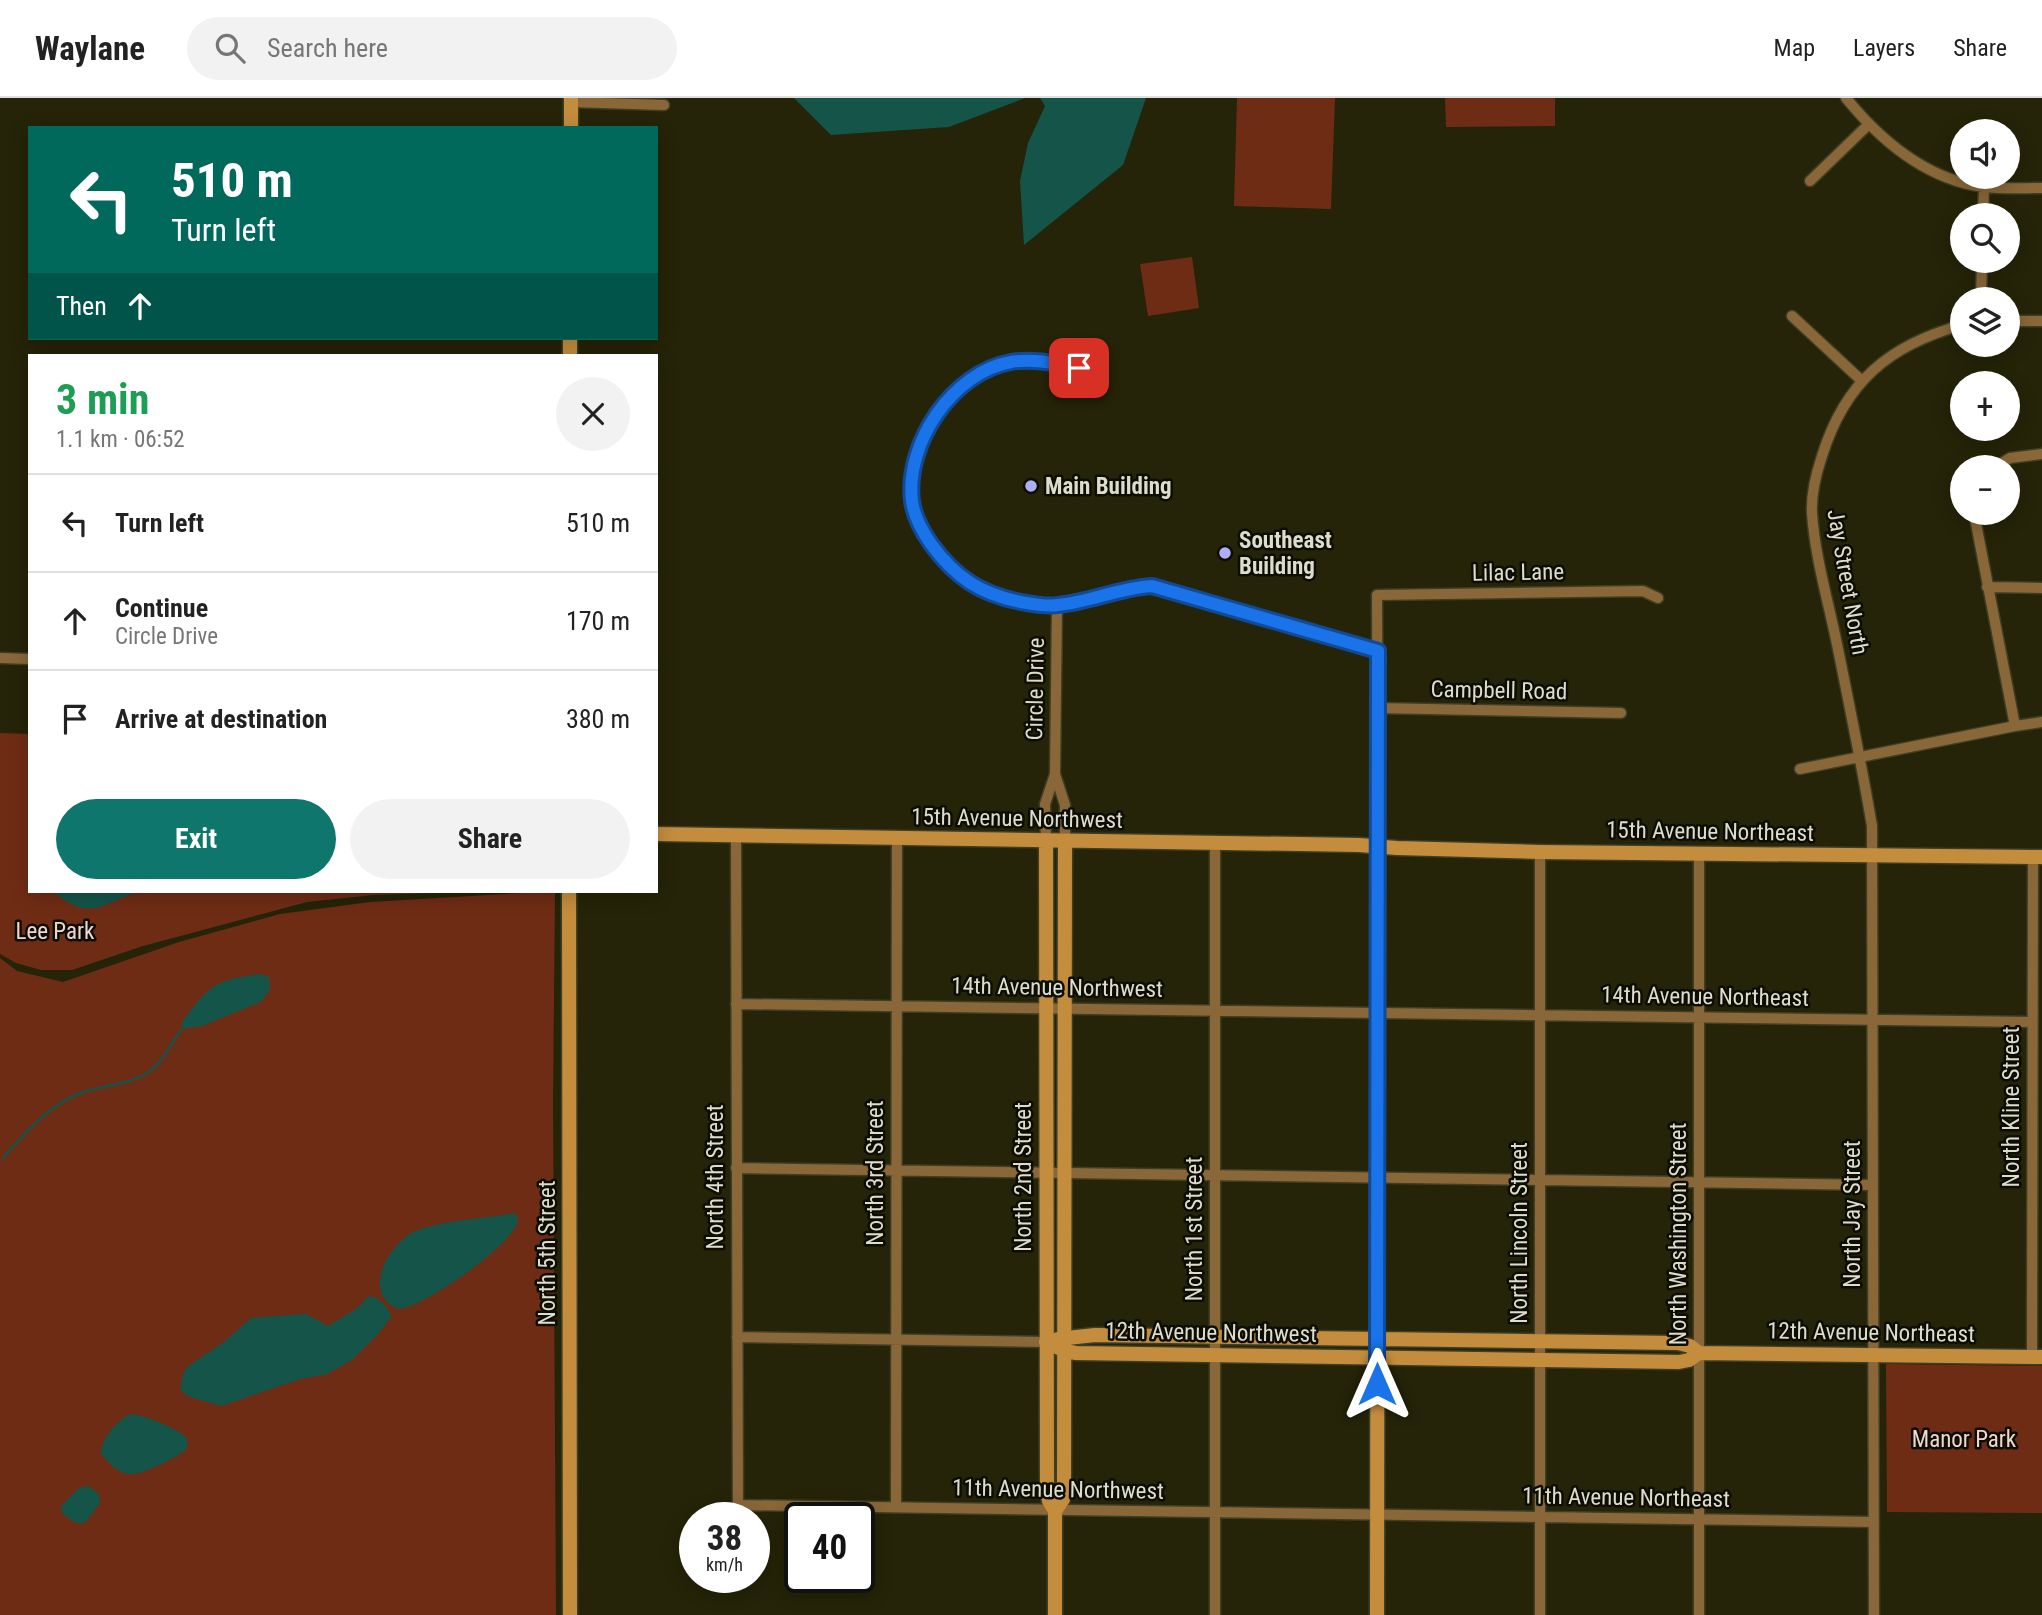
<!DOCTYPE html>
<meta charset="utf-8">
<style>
body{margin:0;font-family:"Roboto Condensed",sans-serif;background:#f2f2f2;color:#222;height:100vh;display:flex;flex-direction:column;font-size:26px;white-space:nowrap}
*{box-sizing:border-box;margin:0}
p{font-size:23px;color:#767676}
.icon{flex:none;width:38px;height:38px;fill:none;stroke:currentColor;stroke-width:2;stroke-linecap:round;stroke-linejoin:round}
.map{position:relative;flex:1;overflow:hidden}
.sheet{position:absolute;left:28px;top:256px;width:630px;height:539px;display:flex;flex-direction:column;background:#fff;border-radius:0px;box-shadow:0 4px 18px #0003}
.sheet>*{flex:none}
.guide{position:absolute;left:28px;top:28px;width:630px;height:214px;border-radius:0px;box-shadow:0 4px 18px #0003;background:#00695c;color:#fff;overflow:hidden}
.fabs{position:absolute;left:1950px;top:21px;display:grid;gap:14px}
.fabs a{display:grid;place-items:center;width:70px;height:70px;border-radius:50%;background:#fff;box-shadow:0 4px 18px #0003;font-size:35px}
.speed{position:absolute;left:679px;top:1404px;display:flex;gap:14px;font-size:35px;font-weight:700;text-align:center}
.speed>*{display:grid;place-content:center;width:91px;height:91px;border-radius:50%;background:#fff;box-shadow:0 4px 18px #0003;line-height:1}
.speed small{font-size:18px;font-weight:400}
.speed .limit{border:4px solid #111;border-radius:10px;background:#fff;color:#111}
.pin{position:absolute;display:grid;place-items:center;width:60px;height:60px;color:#fff;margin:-30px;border-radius:14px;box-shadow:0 4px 10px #0006}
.me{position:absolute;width:77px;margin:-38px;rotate:0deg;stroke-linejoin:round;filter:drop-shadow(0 0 5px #0008)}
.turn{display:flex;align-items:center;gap:24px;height:147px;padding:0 28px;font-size:32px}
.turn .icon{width:91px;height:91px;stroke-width:2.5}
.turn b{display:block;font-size:49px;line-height:60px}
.then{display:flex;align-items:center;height:66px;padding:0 28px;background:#0003;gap:14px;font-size:26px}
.round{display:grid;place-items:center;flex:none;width:74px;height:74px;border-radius:37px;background:#f2f2f2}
.head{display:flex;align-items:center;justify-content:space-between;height:119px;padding:0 28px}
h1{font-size:42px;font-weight:700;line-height:52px;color:#1e9e55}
.cta{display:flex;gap:14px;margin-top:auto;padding:14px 28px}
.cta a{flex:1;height:80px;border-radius:42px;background:#0f766e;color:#fff;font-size:28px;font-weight:700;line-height:80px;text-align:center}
.cta a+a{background:#f2f2f2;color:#222}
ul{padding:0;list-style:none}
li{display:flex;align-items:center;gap:21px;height:98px;padding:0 28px;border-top:2px solid #e0e0e0}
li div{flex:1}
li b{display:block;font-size:26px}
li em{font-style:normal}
header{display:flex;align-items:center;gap:42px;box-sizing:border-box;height:98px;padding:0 35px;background:#fff;border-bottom:2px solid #e0e0e0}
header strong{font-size:33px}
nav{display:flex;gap:38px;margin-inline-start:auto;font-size:24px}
.search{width:490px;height:63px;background:#f2f2f2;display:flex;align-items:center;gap:18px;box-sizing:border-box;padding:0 24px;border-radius:38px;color:#767676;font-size:26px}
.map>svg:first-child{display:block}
.green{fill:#6f2c15}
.water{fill:#145449}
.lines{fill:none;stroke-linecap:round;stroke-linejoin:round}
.stream{stroke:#145449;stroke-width:2.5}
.street-casing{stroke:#3f3e24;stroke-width:13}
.secondary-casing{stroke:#3f3e24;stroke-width:17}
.street{stroke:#896739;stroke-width:10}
.secondary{stroke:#c48d3e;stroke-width:14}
.route-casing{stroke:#114b97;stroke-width:18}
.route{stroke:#1a73e8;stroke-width:12}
.poi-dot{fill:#acaffb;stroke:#0d0d03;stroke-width:2.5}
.labels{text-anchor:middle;stroke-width:5;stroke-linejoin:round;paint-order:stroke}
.poi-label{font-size:23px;font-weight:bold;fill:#ddddcd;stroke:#0d0d03;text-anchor:start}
.street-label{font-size:23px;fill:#ddddcd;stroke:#0d0d03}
.park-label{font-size:23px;fill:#efd7d0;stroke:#0d0d03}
</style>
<header>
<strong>Waylane</strong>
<div class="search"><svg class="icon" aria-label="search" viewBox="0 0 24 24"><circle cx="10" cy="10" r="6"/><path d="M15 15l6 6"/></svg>Search here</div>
<nav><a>Map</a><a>Layers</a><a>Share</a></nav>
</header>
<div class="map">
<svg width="2042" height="1517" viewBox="0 0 2042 1517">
<rect width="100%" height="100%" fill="#252408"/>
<path class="green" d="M1237,0H1335L1331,111L1234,108Z
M1445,0H1555V28L1446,29Z
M1192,159L1199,210L1148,218L1140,166Z
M0,635L30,636V793H498L373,797L307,804L143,848L72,872H41L16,865L0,856Z
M555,793L553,1005L556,1517H0V860L17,873L63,884L179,844L280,816L370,804Z
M1886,1266L2042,1268V1415L1887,1414Z"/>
<path class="water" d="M794,0H1025L949,29L831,37Z
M1040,0H1146L1123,67L1024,147L1020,83L1028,45L1045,8Z
M53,793H141C102,805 90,826 53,793Z
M262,876L269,880L270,892L261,904L202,928L182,931V924C209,887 216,881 262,876Z
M514,1115L517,1117L518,1124C508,1150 426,1208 399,1211C359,1196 390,1142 418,1132C450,1121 482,1122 514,1115Z
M369,1198C379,1199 389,1209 391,1219L379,1235L352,1262L327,1276L301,1281L221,1308L187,1298L180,1291L183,1276L188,1268L224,1244L251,1220L306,1216L328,1228L356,1211Z
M131,1316C145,1317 178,1331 187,1340V1351C177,1359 141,1378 129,1376C117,1375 108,1364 101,1356C100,1342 118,1321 131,1316Z
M88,1388L99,1396L100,1405L85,1425H75L62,1415L61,1408L79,1390Z"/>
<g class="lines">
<path class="stream" d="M3,1060C26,1034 52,1003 87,993C107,987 131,986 149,974C164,964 171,944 182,931"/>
<defs>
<path id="street" d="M1846,0C1881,43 1926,81 1983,89C2002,91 2022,90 2042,90
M571,4L664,7
M1810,83L1868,27
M1983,117L1984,89
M1981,201L1982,163
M1792,218L1862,283
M2007,223H2042
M1079,270C1058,266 1033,260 1011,264C953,274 905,345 912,403C914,419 922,433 931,446C955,479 980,496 1021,504C1069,513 1105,491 1152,488L1378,553
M1995,369L2010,360L2042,356
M1974,415L2015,628
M1987,489L2042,490
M0,560L30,561
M1377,610L1621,615
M1800,671L2015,628L2042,624
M1055,676L1065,707V743
M736,738L738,1419
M1046,743L1045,706L1055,676L1057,508
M1215,745V1517
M1378,748L1377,497L1643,493L1658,500
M736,906L2032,924
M736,1070L1873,1087
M737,1239L1046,1244
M2032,1259L2033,759
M738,1407L1874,1424
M896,1409L897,741
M738,1479V1487
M1540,1517V754
M1699,1517V755
M1874,1517L1872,728C1862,669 1850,610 1838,551C1829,506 1815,460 1812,415C1811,396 1816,376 1822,358C1845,284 1889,247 1962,227"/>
<path id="secondary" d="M571,30V0
M570,257V240
M656,736L1359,747L1397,750L1540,754L2042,759
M1046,743L1047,1391L1049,1403L1055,1413
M569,793L570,1517
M1058,1241L1095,1237L1678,1245L1690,1248L1699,1255
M1046,1244L1065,1253L1076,1255L1679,1264L1689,1262L1699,1255L2042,1259
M1055,1517V1413L1063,1401L1064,1390L1065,743
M1377,1517L1378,748"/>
</defs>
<use href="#street" class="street-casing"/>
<use href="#secondary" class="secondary-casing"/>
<use href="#street" class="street"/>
<use href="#secondary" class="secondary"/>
</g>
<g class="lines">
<defs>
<path id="route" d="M1079,270C1058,266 1033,260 1011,264C953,274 905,345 912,403C914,419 922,433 931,446C955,479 980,496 1021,504C1032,506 1047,509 1058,507C1090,504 1119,490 1152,488L1378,553L1377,1286"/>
</defs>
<use href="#route" class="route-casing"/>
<use href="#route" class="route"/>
</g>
<g class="poi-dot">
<circle cx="1031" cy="388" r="7"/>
<circle cx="1225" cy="455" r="7"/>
</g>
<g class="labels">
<g class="poi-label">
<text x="1045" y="396">Main Building</text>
<text x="1239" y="450">Southeast<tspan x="1239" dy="26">Building</tspan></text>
</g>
<g class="street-label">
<text transform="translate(1518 474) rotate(-1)" y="8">Lilac Lane</text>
<text transform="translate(1848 484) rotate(80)" y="8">Jay Street North</text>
<text transform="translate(1035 591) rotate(-89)" y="8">Circle Drive</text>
<text transform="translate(1499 592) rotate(1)" y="8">Campbell Road</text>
<text transform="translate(1017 720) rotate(1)" y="8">15th Avenue Northwest</text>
<text transform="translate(1710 733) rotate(1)" y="8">15th Avenue Northeast</text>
<text transform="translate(1057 889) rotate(1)" y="8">14th Avenue Northwest</text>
<text transform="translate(1705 898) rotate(1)" y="8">14th Avenue Northeast</text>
<text transform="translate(2011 1009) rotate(-90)" y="8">North Kline Street</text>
<text transform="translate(875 1075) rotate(-90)" y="8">North 3rd Street</text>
<text transform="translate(715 1079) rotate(-90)" y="8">North 4th Street</text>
<text transform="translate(1023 1079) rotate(-90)" y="8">North 2nd Street</text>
<text transform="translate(1852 1116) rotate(-90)" y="8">North Jay Street</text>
<text transform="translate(1194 1131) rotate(-90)" y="8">North 1st Street</text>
<text transform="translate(1519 1135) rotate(-90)" y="8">North Lincoln Street</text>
<text transform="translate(1678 1136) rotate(-90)" y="8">North Washington Street</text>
<text transform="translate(547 1155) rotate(-90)" y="8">North 5th Street</text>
<text transform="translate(1211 1234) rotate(1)" y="8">12th Avenue Northwest</text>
<text transform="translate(1871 1234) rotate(1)" y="8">12th Avenue Northeast</text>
<text transform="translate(1058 1391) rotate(1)" y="8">11th Avenue Northwest</text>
<text transform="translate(1626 1399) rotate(1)" y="8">11th Avenue Northeast</text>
</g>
<g class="park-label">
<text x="55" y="841">Lee Park</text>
<text x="1964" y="1349">Manor Park</text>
</g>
</g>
</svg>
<div class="fabs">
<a><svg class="icon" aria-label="sound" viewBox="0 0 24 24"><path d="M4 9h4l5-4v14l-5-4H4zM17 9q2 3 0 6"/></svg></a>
<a><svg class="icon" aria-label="search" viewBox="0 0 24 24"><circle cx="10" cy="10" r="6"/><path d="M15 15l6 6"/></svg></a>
<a><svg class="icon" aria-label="layers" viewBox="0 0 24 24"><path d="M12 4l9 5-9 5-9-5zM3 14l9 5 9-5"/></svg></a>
<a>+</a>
<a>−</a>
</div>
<div class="speed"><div>38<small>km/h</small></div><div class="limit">40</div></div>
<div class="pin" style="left:1079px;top:270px;background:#d93025"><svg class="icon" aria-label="arrive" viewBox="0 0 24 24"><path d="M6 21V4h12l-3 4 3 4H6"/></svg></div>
<svg class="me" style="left:1377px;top:1286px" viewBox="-20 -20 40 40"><path d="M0-17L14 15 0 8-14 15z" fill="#1a73e8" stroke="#fff" stroke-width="4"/></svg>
<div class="guide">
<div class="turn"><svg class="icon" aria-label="left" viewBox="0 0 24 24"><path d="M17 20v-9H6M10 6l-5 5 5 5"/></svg><div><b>510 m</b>Turn left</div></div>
<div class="then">Then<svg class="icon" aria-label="ahead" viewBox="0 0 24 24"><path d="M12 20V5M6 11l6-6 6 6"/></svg></div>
</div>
<section class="sheet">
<div class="head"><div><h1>3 min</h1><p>1.1 km · 06:52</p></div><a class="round"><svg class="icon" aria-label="close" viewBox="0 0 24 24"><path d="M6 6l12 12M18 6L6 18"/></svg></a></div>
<ul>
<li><svg class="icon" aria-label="left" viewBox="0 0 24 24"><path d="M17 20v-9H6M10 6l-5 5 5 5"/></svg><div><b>Turn left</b></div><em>510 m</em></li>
<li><svg class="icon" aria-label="ahead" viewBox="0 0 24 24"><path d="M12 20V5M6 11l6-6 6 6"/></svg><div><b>Continue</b><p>Circle Drive</p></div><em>170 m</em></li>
<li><svg class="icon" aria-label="arrive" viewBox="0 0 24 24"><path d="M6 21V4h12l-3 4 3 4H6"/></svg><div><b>Arrive at destination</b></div><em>380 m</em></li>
</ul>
<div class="cta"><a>Exit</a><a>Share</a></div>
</section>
</div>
